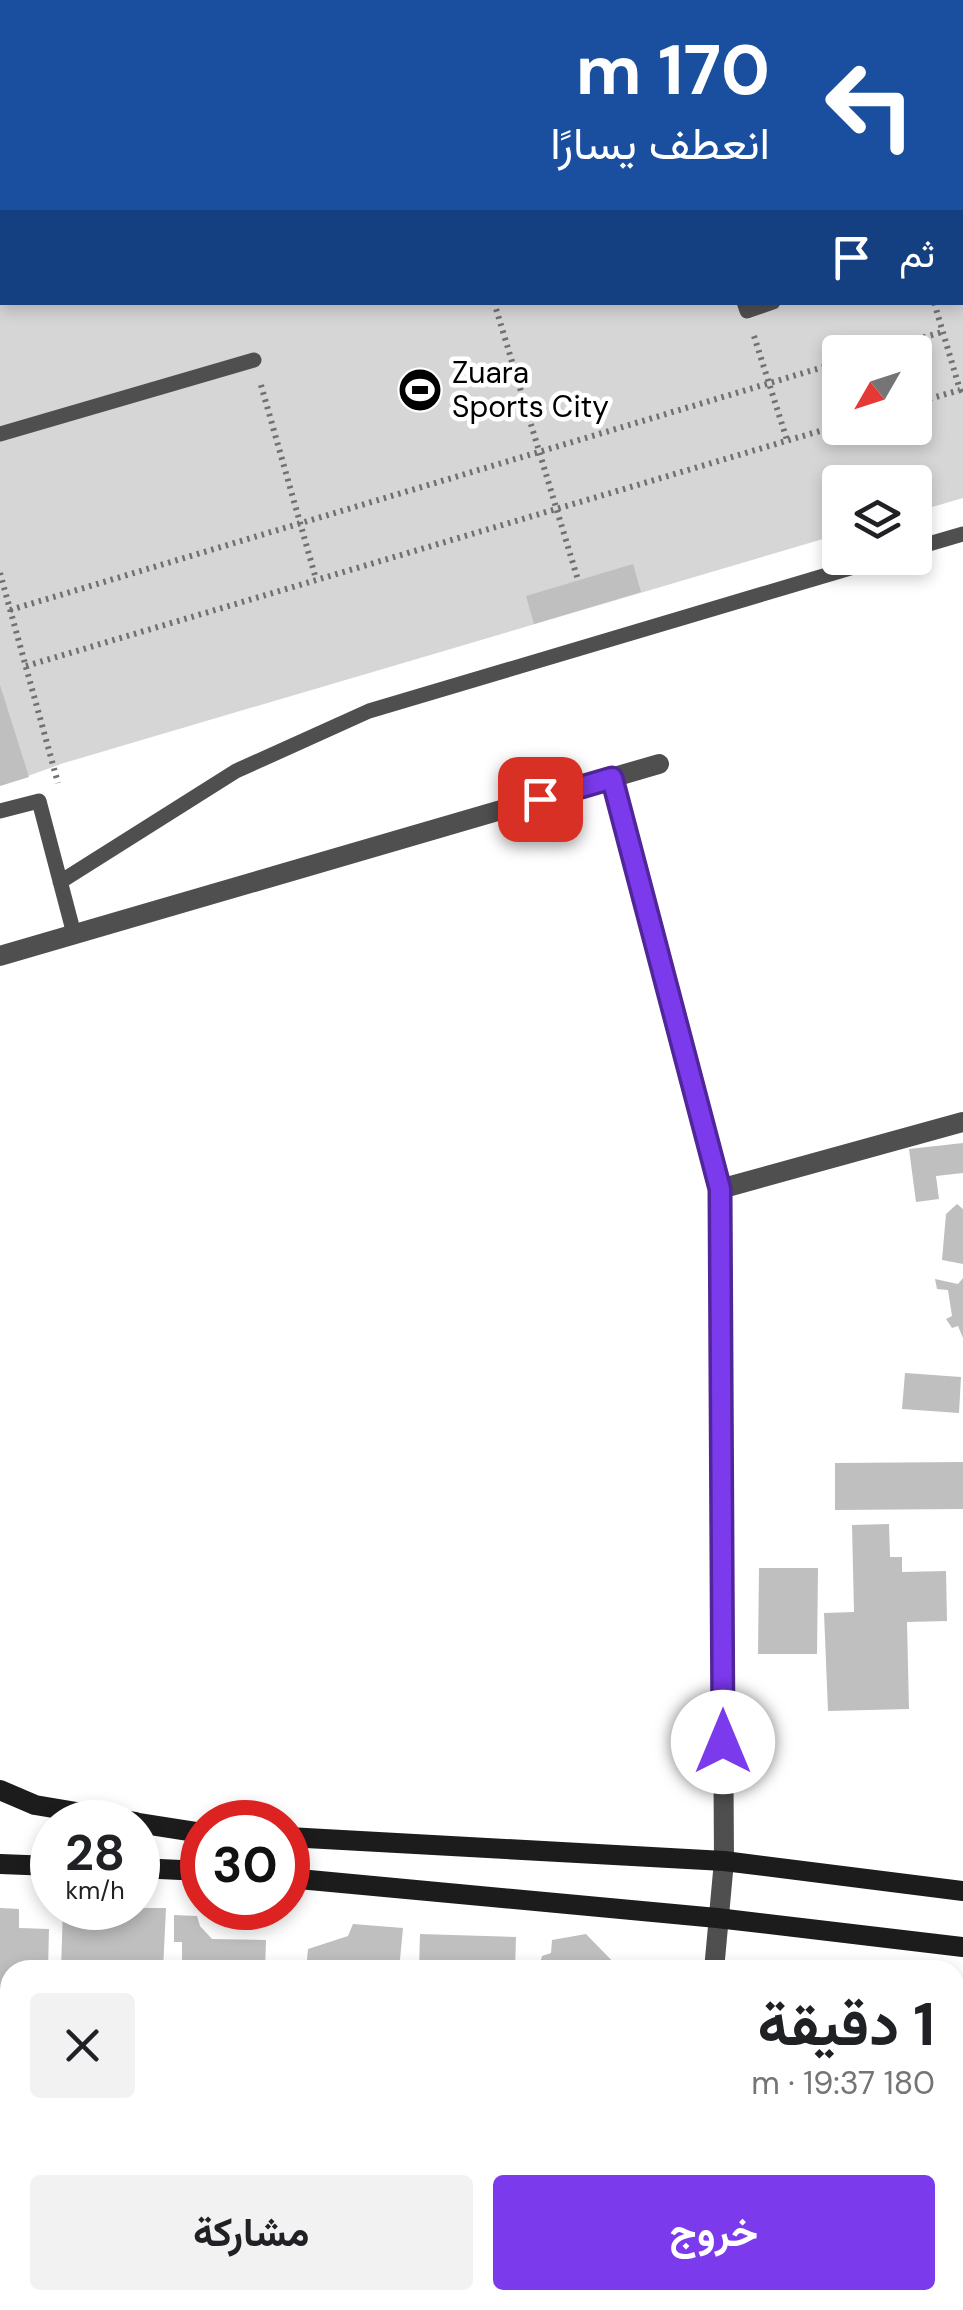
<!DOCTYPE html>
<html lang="ar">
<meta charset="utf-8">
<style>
body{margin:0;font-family:"DM Sans",Vazirmatn,sans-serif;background:#f2f2f2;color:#202124;direction:rtl;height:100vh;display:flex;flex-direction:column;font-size:38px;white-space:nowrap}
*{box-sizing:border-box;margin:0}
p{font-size:32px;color:#757577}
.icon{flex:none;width:55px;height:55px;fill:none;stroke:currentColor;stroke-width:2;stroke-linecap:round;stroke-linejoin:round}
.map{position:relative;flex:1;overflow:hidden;direction:ltr}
.drawer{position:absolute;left:0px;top:1960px;width:965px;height:350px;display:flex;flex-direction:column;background:#fff;border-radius:30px 30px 0 0;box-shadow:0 5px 15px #0003;direction:rtl}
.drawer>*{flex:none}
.top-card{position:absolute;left:0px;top:0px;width:965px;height:305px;box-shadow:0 5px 15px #0003;direction:rtl;background:#1a4fa0;color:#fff;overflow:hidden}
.needle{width:65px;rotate:231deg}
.tools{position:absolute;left:822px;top:335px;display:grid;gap:20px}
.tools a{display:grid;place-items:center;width:110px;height:110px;border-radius:10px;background:#fff;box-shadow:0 5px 15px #0003;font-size:50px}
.speed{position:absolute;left:30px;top:1800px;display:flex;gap:20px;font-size:50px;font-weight:700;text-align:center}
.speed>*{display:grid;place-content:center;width:130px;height:130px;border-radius:50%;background:#fff;box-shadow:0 5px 15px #0003;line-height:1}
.speed small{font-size:25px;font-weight:400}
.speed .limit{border:15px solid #d22;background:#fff;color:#111}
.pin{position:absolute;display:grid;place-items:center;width:85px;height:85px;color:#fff;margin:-42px;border-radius:20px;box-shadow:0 5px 15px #0006}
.me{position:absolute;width:110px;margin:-55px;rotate:0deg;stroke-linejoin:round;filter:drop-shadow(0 0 8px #0008)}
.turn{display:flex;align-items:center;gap:35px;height:210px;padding:0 30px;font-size:45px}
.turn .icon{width:130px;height:130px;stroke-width:2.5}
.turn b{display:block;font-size:70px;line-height:85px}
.then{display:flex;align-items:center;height:95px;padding:0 30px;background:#0003;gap:20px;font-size:38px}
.round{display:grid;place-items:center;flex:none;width:105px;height:105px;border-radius:10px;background:#f2f2f2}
.headline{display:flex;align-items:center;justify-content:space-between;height:170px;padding:0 30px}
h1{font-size:60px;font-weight:700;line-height:75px}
.cta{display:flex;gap:20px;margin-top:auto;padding:20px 30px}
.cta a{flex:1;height:115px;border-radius:10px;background:#7c3aed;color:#fff;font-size:40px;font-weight:700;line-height:115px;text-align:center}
.cta a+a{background:#f2f2f2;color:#202124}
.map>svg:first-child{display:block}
.green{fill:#d6d6d6;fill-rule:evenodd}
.building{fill:#bfbfbf}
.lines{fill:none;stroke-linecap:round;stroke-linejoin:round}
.path{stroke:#717171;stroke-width:6;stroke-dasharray:2.5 5;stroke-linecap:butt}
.lane{stroke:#4f4f4f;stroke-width:15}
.street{stroke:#4f4f4f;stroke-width:20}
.secondary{stroke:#1c1c1c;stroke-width:20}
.route-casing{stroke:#51269a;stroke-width:25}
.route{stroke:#7c3aed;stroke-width:18}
.labels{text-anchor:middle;stroke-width:9;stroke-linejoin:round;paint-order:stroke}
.poi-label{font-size:30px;fill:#000;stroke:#fff;text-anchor:start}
</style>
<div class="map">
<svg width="963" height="2310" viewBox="0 0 963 2310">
<rect width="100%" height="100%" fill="#fff"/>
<path class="green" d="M0,0H963V498L915,512V482H840V534L64,763L0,786ZM2,2H962V302H2ZM840,352H915V428H840Z"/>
<path class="building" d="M633,564L641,592L534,624L526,596Z
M0,685L29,777L0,786Z
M963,1143V1173L936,1176L939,1199L916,1202L909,1149Z
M957,1204L963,1209V1264L942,1260L946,1214Z
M963,1278V1338L958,1326L952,1328L946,1319L952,1316L948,1290L937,1289L935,1279L958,1284Z
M905,1373L961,1377L959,1413L902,1409Z
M963,1462V1509L835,1510V1463Z
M889,1524L890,1557H902V1572L946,1571L947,1621L907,1622L909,1709L828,1711L824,1613L854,1612L852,1525Z
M759,1568H818L817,1654H758Z
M0,1908L19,1909V1928L49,1929L48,1970H10V2013H0Z
M63,1908H166L163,1970H61Z
M174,1915L197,1916L200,1926L212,1939L266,1940L265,1970H182V1942H174Z
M353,1924L403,1928L399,1970H306L308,1949L348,1936Z
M420,1934L516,1937L515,1970H419Z
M586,1934L621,1970H538L542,1956L551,1953L552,1940Z
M955,2003H963V2088L955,2087Z
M7,2058L10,2145L0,2148V2061Z
M10,2175V2264L0,2267V2178Z
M10,2286V2300H74L76,2310H0V2289Z
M179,2300H281L284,2310H182Z
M345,2300H374L372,2308L364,2310H348Z"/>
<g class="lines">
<path class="path" d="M494,302L578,580
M754,336L787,440
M873,352L942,332
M261,385L316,579
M915,403L960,390L934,302
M0,573L58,783
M10,610L840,362
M26,666L840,425"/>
<path class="lane" d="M955,0L956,2
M962,20L963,21
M962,136H963
M744,302L747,311L773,302
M0,434L254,360
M915,548L963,534
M0,811L39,801L74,934
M60,882L236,771L369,711L884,558"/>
<path class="street" d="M612,778L720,1189L724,1861L714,1970
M0,956L659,764
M720,1189L963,1122
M0,2041H10
M149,2300L152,2310
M472,2300L475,2310
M772,2300L775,2310
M866,2300L887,2310
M695,2310L732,2300"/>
<path class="secondary" d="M0,1790L35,1805L136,1822
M138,1823L202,1833
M288,1837L724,1861L963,1891
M0,1864L52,1866
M138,1868L202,1871
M288,1878L717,1918L963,1947"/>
</g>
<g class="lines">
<defs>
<path id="route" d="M540,799L612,778L720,1189L723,1742"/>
</defs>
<use href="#route" class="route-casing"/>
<use href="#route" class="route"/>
</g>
<defs>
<symbol id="stadium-disc" viewBox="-11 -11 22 22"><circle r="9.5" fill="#000" stroke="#fff"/><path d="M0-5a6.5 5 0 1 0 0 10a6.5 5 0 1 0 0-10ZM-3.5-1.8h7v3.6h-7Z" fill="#fff"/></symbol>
</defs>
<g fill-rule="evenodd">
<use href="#stadium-disc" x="395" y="365" width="50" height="50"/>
</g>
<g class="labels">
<g class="poi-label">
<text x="452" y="383">Zuara<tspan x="452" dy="34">Sports City</tspan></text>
</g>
</g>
</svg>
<div class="tools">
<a><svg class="needle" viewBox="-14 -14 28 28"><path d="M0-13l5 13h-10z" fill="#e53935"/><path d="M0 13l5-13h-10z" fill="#757577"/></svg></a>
<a><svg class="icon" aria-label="layers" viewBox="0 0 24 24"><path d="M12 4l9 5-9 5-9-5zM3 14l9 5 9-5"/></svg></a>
</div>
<div class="speed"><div>28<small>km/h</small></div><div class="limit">30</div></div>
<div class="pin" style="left:540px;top:799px;background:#d93025"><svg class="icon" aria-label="arrive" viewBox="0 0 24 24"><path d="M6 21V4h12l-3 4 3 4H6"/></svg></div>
<svg class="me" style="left:723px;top:1742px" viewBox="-20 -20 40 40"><circle r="19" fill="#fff"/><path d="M0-13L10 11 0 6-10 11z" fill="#7c3aed"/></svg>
<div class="top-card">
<div class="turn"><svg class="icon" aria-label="left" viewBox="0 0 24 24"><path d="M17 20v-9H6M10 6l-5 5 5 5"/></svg><div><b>170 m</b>انعطف يسارًا</div></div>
<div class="then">ثم<svg class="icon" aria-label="arrive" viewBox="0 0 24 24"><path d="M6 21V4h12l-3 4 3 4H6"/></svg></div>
</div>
<section class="drawer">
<div class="headline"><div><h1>1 دقيقة</h1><p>180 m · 19:37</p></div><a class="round"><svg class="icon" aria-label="close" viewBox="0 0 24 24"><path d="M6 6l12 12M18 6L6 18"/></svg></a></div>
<div class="cta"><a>خروج</a><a>مشاركة</a></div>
</section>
</div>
